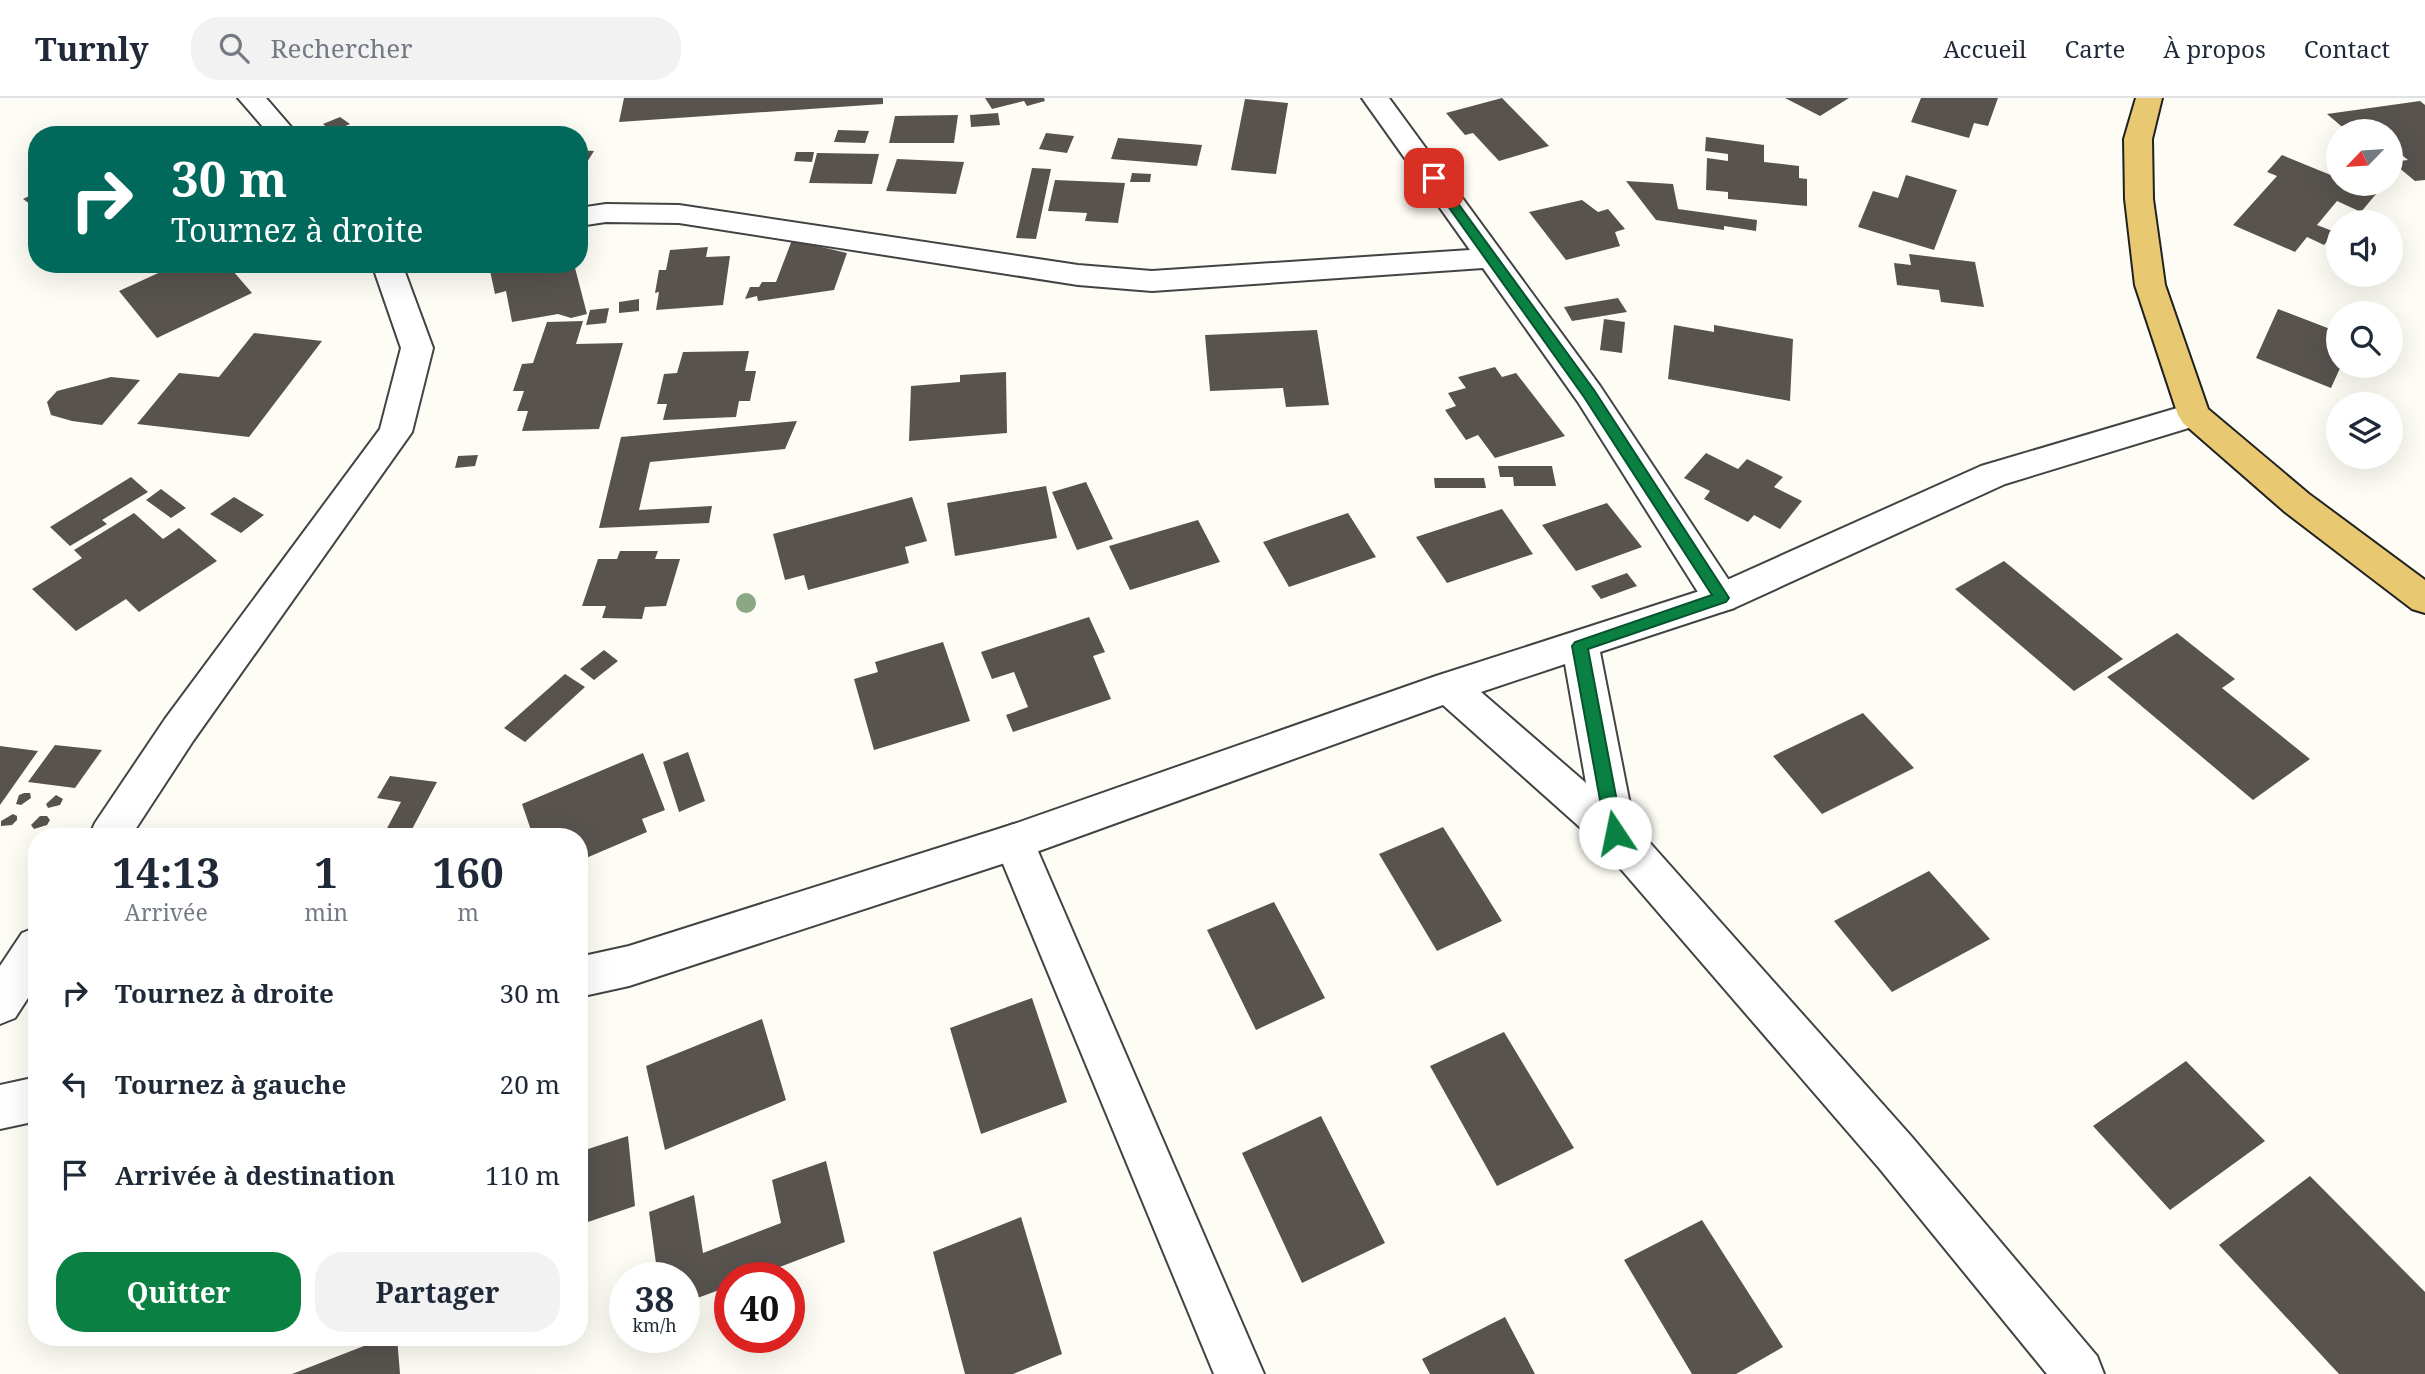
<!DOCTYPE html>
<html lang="fr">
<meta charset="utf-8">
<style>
body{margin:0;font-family:"Noto Serif",serif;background:#f2f2f3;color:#1f2937;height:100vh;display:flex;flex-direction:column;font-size:26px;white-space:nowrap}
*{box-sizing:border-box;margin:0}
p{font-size:23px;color:#747a83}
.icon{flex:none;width:38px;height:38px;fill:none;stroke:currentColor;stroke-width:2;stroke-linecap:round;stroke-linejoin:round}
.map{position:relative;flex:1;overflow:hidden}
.panel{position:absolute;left:28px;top:730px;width:560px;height:518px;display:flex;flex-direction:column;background:#fff;border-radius:28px;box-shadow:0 7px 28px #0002}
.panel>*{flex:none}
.guide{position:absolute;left:28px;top:28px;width:560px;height:147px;border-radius:28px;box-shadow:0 7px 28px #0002;background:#00695c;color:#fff;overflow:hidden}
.needle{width:46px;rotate:245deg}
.fabs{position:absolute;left:2326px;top:21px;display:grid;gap:14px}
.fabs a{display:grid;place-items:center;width:77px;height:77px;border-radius:50%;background:#fff;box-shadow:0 7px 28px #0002;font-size:35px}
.speed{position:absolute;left:609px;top:1164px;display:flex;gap:14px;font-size:35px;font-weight:700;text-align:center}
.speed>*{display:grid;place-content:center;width:91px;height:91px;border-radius:50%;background:#fff;box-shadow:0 7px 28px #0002;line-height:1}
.speed small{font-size:18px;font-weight:400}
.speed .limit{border:10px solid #d22;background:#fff;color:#111}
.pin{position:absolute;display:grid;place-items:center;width:60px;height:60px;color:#fff;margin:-30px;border-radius:14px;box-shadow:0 4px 10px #0006}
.me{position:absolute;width:77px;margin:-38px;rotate:349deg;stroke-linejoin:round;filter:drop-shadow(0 0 5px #0008)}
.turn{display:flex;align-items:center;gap:24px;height:147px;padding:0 28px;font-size:32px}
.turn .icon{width:91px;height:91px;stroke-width:2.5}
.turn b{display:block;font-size:49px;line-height:60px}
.eta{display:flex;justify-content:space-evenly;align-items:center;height:119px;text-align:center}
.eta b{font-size:42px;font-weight:700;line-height:49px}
.primary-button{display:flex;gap:14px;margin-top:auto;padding:14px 28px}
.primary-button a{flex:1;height:80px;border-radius:28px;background:#0b8043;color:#fff;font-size:28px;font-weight:700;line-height:80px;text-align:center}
.primary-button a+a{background:#f2f2f3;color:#1f2937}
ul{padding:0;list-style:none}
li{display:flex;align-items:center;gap:21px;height:91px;padding:0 28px}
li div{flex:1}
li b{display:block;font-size:26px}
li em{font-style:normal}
header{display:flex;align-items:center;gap:42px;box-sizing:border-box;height:98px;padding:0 35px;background:#fff;border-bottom:2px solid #e0e1e3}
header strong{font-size:33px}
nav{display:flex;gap:38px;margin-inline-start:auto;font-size:24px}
.search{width:490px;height:63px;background:#f2f2f3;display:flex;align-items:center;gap:18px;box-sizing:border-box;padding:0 24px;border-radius:28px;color:#747a83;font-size:26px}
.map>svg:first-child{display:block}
.building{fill:#58534e}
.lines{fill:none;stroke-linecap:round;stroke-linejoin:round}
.minor-casing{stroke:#434343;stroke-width:4}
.tertiary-casing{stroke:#434343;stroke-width:4}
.trunk-casing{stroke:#212121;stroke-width:4}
.minor{fill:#fff;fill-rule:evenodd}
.tertiary{fill:#fff;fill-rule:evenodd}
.trunk{fill:#e8c870;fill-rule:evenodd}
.tree{fill:#8aa883}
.route{fill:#0b8043;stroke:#07532c;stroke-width:2}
</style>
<header>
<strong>Turnly</strong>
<div class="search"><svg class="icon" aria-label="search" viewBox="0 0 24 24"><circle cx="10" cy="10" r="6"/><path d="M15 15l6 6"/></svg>Rechercher</div>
<nav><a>Accueil</a><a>Carte</a><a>À propos</a><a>Contact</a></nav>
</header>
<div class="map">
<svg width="2425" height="1276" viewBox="0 0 2425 1276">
<rect width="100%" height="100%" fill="#fefdf5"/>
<path class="building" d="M624,0H883V6L619,24Z
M985,0H1044L1045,3L1027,8L1024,3L992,11Z
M1502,0L1549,48L1499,63L1473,35L1465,37L1446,15Z
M1785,0H1849L1820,18Z
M1921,0H1998L1988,28L1974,25L1969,40L1911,24Z
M1245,1L1288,5L1276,76L1231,72Z
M2420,3L2425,7V82L2415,83L2392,64L2408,62L2398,54L2390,55V33H2347L2327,16Z
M998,15L1000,27L971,29L970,17Z
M958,17L954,45H889L895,18Z
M340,19L350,26L332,34L323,26Z
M838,32L869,33L865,45L834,44Z
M1046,35L1074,38L1067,55L1039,51Z
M1706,39L1764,47V64L1799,68V80L1807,81V108L1728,101V94L1706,92L1707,60L1728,63V56L1705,53Z
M1118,40L1202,47L1197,68L1111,61Z
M579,52L594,53L579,77Z
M796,54H814L812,64L794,63Z
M817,55L879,56L872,86L809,85Z
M2282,57L2338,80V86H2352L2376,96L2361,114L2337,103L2317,127L2335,134L2324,147L2307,139L2295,154L2233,127L2277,78L2267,74Z
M897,61L964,64L956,96L886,93Z
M1032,70L1051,71L1036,141L1016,140Z
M1132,75L1151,76L1150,84H1130Z
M1906,77L1957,92L1934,152L1858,129L1873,93L1898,100Z
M1055,82L1125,85L1118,125L1085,123L1087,115L1048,113Z
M1626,83L1673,86L1678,111L1757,122L1756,133L1724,128V132L1656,122Z
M37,94V111L23,101Z
M1582,102L1598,114L1608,111L1625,131L1615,134L1620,148L1566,162L1529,114Z
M792,142L847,155L834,192L758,203L757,198L745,201L750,189H759L762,184H776Z
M708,149L706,159L730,158L723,207L656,212L659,194L655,195L659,172H666L670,152Z
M1909,156L1975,164L1984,209L1941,204L1939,192L1897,187L1894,165L1911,167Z
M178,166H227L252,195L157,240L119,193Z
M496,166H574L587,216L571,220L558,216L512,224L506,193L495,196L489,168Z
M1618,200L1627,214L1572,223L1564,209Z
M639,201V213L619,215V204Z
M609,210L606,225L586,227L590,212Z
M2278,211L2338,234V268H2341L2331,290L2256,260Z
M1604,221L1625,224L1622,255L1600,252Z
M583,223L576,246L623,245L599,331L522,333L528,313H517L524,293H513L522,266L533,265L547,224Z
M1674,227L1714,234V227L1793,241L1790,303L1668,281Z
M1317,232L1329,307L1286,309L1283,290L1210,293L1205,237Z
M254,235L322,243L249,339L137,326L179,275L219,279Z
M749,253L745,273H756L750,303H739L736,319L663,322L667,306H657L664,276L677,275L683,254Z
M1495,269L1502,279L1516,275L1565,338L1495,360L1478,337L1466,342L1445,312L1456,308L1448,295L1466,290L1458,279Z
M1006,274L1007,335L909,343L911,288L960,284V277Z
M111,279L140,282L102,327L72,323L51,317L47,304L57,293Z
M797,323L785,351L650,364L639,412L712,408L709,425L599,430L621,339Z
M1706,355L1738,371L1747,361L1783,379L1774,389L1802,403L1780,431L1754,417L1748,424L1704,401L1710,393L1684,380Z
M478,357L475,368L455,370L458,358Z
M1498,368H1552L1556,388H1514L1513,379H1500Z
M131,379L148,394L102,422L107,426L70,448L50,429Z
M1434,380H1484L1486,390H1435Z
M1086,384L1113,441L1077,452L1052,394Z
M1046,388L1057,440L955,458L947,405Z
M161,391L186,410L171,420L146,402Z
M234,399L264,417L241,435L210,416Z
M912,399L927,443L905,449L909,465L808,492L804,477L785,482L773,436Z
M1607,405L1642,449L1576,473L1542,427Z
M1502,411L1533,456L1447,485L1416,439Z
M134,415L163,441L179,430L217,463L139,514L126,501L76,533L32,491L82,460L74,452Z
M1348,415L1376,459L1289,489L1263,444Z
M1198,422L1220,464L1130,492L1109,448Z
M620,453H658L655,461H680L666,508L645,509L642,521L602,520L606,508H582L598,461H617Z
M2004,463L2123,561L2074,593L1955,491Z
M1627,475L1637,488L1601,501L1591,488Z
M1089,519L1105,554L1093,558L1111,601L1013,634L1006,617L1028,609L1014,574L992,581L981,554Z
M2177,535L2235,581L2222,590L2310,661L2253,702L2107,579Z
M943,544L970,623L874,652L854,581L878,574L875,564Z
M604,552L618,563L594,582L580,571Z
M565,576L585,589L525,644L504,630Z
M1863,615L1914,670L1822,716L1773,658Z
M55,647L102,652L75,690L28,684Z
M0,648L38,653L0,707Z
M688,654L705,703L679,714L663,664Z
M643,655L665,712L642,721L647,734L579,763V738H533L522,706Z
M390,678L437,684L409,737L385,734L401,704L377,700Z
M24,695H30L31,700L21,707L16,706L19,697Z
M56,697L63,701L60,707L48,710L46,706Z
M13,716L17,718V722L12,727L1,728V723Z
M40,718H47L50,722L47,727L34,731L31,727Z
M1443,729L1502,823L1437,853L1379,756Z
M1929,773L1990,841L1892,894L1834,823Z
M1274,804L1325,900L1256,932L1207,832Z
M1032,900L1067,1004L981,1036L950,930Z
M762,921L786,1002L665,1052L646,968Z
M1504,934L1574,1050L1497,1088L1430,968Z
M2186,963L2265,1043L2170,1112L2093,1028Z
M1321,1018L1385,1145L1302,1185L1242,1055Z
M628,1038L635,1108L579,1127V1054Z
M826,1063L845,1144L751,1180H730V1188L684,1205V1180H658L649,1114L694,1097L703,1155L781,1125L772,1082Z
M2310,1078L2425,1194V1276H2339L2219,1147Z
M1021,1119L1062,1256L1013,1276H965L933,1154Z
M1702,1122L1783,1249L1736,1276H1692L1624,1162Z
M1505,1219L1535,1276H1430L1422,1261Z
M387,1239H397L400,1276H292Z"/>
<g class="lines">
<defs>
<path id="minor" d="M238,0H266L298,37H270Z
M1362,0H1389L1600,288L1734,490L1739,500L1734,510L1721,514L1708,510L1578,304L1483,170L1152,193L1078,187L679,125L606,124L579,128V110L606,106L679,107L1078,167L1152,173L1470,152Z
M372,166H402L433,250L412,334L193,643L131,738H89L95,725L165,621L380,331L401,250Z
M1014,726L1028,731L1034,744L1264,1276H1214L994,744L1000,731Z
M37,829V886L15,920L0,926V868L22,835Z"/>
<path id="tertiary" d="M2194,305L2205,309L2210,317L2205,325L2005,386L1734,510L1600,554L1634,727L1911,1038L2097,1258L2104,1276H2047L1879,1070L1601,748L1443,607L1014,762L629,888L579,899V859L629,848L1014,726L1436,578L1709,490L1981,368ZM1565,566L1586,685L1481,594Z
M37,979V1023L0,1031V987Z"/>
<path id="trunk" d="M2136,0H2162L2152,41L2153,101L2165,187L2208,311L2309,396L2425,482V515L2412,511L2285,414L2183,325L2178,317L2135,187L2125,101L2124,41Z"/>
</defs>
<use href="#minor" class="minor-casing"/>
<use href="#tertiary" class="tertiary-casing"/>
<use href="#trunk" class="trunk-casing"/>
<use href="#minor" class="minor"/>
<use href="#tertiary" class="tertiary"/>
<use href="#trunk" class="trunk"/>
</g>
<circle class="tree" cx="746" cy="505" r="10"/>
<path class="route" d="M1430,78H1438L1594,292L1729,500L1726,504L1588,551L1623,735L1621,740L1615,742L1609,740L1606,735L1572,548L1575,544L1712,497L1584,299L1430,83Z"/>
</svg>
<div class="fabs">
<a><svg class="needle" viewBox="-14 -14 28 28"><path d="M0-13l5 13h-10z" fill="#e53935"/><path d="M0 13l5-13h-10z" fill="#747a83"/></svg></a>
<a><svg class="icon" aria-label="sound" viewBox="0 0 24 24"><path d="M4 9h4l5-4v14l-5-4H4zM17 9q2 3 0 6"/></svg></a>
<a><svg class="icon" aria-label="search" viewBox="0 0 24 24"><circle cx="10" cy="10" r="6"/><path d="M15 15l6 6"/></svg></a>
<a><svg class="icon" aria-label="layers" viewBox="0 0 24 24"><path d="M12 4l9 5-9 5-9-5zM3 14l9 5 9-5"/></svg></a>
</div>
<div class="speed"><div>38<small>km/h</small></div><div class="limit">40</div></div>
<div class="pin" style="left:1434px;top:80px;background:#d93025"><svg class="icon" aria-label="arrive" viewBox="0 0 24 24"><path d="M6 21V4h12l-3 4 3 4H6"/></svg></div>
<svg class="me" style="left:1615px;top:735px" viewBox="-20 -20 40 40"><circle r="19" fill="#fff"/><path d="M0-13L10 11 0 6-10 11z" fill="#0b8043"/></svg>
<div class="guide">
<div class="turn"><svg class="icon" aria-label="right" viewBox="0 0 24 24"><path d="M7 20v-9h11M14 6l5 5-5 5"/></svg><div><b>30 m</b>Tournez à droite</div></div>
</div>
<section class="panel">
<div class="eta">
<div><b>14:13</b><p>Arrivée</p></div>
<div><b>1</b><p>min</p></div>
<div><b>160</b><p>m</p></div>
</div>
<ul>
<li><svg class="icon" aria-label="right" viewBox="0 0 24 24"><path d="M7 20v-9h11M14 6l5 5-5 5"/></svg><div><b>Tournez à droite</b></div><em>30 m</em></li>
<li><svg class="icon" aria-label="left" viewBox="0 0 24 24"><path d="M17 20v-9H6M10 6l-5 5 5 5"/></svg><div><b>Tournez à gauche</b></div><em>20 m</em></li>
<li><svg class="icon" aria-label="arrive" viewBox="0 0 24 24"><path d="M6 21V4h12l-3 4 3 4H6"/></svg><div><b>Arrivée à destination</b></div><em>110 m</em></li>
</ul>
<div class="primary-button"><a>Quitter</a><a>Partager</a></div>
</section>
</div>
